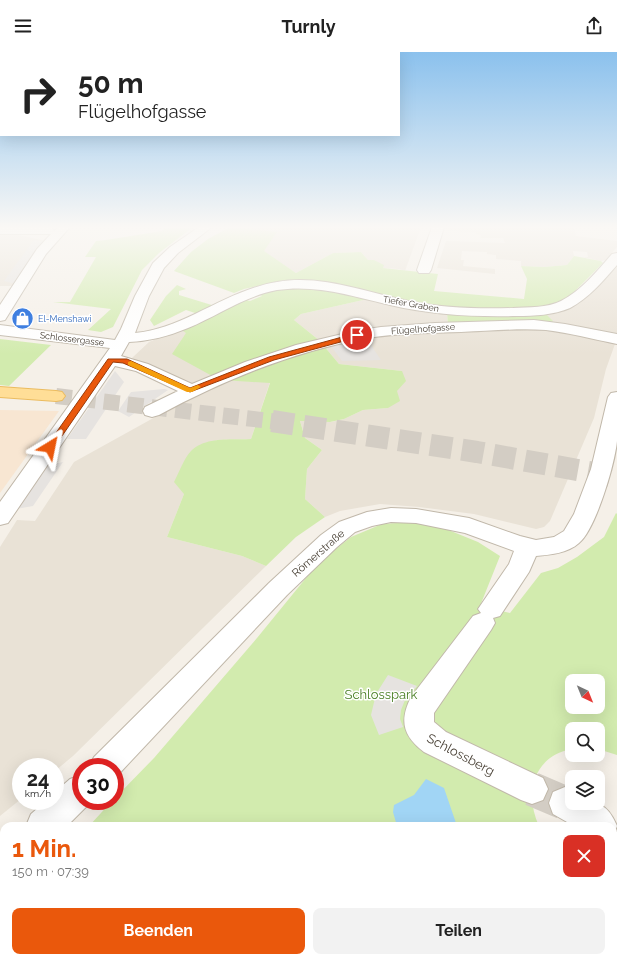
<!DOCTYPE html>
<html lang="de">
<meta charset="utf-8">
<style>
body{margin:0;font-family:Raleway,sans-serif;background:#f2f2f2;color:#222;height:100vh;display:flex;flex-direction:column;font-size:15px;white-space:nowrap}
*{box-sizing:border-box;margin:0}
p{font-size:13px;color:#767676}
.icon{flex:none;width:22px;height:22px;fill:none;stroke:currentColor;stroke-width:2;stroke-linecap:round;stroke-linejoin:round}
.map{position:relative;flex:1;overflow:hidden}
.panel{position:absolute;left:0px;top:770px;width:617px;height:140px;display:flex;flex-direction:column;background:#fff;border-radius:12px 12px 0 0;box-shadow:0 4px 16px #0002}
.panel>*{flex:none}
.guide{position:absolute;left:0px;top:0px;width:400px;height:84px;box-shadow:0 4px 16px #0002;background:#fff;color:#222;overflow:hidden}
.needle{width:26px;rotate:137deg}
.buttons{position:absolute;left:565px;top:622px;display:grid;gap:8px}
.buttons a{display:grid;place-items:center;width:40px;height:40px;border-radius:8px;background:#fff;box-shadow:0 4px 16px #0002;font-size:20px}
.speed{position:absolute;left:12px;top:706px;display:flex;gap:8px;font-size:20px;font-weight:700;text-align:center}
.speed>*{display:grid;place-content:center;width:52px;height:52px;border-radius:50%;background:#fff;box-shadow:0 4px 16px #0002;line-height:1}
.speed small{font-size:10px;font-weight:400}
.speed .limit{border:6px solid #d22;background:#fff;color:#111}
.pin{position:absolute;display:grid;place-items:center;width:34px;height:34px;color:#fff;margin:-17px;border:2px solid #fff;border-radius:50%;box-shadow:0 1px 4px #0007}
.me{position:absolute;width:44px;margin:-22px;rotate:35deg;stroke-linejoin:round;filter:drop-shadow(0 0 3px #0008)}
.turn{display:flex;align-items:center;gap:14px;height:84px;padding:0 12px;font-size:18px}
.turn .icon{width:52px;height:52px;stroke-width:2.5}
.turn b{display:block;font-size:28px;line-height:34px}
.round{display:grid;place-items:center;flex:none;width:42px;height:42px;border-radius:8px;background:#f2f2f2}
.head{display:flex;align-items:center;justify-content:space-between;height:68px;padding:0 12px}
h1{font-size:24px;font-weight:700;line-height:30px;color:#ea580c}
.cta{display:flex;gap:8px;margin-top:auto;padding:8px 12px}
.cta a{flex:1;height:46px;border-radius:8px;background:#ea580c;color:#fff;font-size:16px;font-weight:700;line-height:46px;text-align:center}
.cta a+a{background:#f2f2f2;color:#222}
header{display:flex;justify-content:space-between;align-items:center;height:52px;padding:0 12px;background:#fff;font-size:18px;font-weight:700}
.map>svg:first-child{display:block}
.residential{fill:#e9e2d6}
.commercial{fill:#f8e6d2}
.green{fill:#d2ebae;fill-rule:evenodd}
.parking{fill:#e6e3e0}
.water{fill:#a1d5f5}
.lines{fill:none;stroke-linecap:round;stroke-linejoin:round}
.minor-tunnel{stroke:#d3cdc4;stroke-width:34;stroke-dasharray:34 17;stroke-linecap:butt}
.major-tunnel-far1{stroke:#d3cdc4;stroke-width:16;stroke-dasharray:16 8;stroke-linecap:butt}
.major-tunnel{stroke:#d3cdc4;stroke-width:22;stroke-dasharray:22 10;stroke-linecap:butt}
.minor-casing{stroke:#c1b8aa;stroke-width:2}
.major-casing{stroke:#ebbc60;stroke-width:2}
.minor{fill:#fff;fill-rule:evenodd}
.major{fill:#ffde97;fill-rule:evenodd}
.route{fill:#ea580c;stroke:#983908}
.slow{fill:#f59e0b}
.labels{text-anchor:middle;stroke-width:3;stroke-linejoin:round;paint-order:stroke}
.far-street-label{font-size:9px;fill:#494136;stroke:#fff}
.far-shop-label{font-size:9px;fill:#366cbe;stroke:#fff;text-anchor:start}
.street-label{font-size:11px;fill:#494136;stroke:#fff}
.near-park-label{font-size:13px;fill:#4a7f25;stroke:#fff}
.near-street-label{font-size:13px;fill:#494136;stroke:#fff}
</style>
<header><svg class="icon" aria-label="menu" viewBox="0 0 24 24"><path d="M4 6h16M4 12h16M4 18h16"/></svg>Turnly<svg class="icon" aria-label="share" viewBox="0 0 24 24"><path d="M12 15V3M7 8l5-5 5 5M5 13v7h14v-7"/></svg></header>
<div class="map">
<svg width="617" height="910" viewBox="0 0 617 910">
<rect width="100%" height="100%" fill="#f5f0e8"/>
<path class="residential" d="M233,175H421L405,219L399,217L383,216L374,208H368L361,200L333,201L296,221L263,199L277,180Z
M448,175H574L576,184L617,189V195L606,208L601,209L583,205H588L587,200L573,199L574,204L567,213L544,215L521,214V209L496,207V203L487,202V200L462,199L461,208H464L463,214L495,217V222L437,216L446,189L505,191L503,186H480L481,183L476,182V180L452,179L447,177Z
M0,179L46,189L14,234H0Z
M617,215V285L550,273L544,260L569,256L580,251Z
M372,246L447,260L448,273L320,289L294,268L301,262Z
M545,275L615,292L606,317L594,366L550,469L544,475L536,477L474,462L419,455L380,452L340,459L325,465L305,447L307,417L322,398L305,386L300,369L331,370L344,367L363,358L388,356L397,339L402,319L339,312L324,294L374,283Z
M180,277L186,280L214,325L206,330L189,333L132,306L149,290Z
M222,328L270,330L251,387L216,388L184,442L167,485L242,504L266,514L73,704L55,719V715H21V747L0,764V495L17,468L35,469L74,410Z
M4,854V906H76L80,910H0V858Z"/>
<path class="commercial" d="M0,358L59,359L0,441Z"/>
<path class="green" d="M166,175H193L159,201L142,218L113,275L101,280L88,278L111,257L53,250H70L96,205H85L96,189L106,188L162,179Z
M230,175L277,180L264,199L296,221L333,201L361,200L368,208H374L384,213L383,216L438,222L434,239L524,247L527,227L521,214L544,215L567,213L574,204L601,209L603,211L570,244L555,252L543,255L489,258L452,255L392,246L358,236L284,228L244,237L234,241L174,219L191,200L208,187Z
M177,233L186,237L179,239V243L215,254L198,262L186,258L154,274L150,268L166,244Z
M301,234L372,246L301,262L294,268L320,289L214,325L172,302L186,281L180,277L243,247L250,249L262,244L256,241Z
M447,260H544L553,269L550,273H448Z
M0,287L51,293L9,334L0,333Z
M324,294L339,312L402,319L406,329L397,339L400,349L388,356L363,358L344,367L330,370L300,369L305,386L322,398L307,417L305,447L325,465L296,485L266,514L242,504L167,485L184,442L174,430C179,421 184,406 191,399C206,384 232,388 251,387L270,331L222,328Z
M616,461L617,462V703L598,697V677H572V697C533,704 524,742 539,774H89L112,749H115V746L154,706L257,586L319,510L351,485L382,472L411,470L441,475L478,490L500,504L480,554L510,561L541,521L558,516L577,505L604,485ZM572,629H598V655H572Z
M286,906H574L575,910H285Z"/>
<path class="parking" d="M34,188L45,190L15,232L4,229Z
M360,286L364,294L371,293L381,308L342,309L330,293Z
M115,319L124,330L86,387H67Z
M164,337L168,338L129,365L118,359L131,340Z
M63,410L33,454L16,457L45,414Z
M388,623L417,634L405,648L401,658L400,667L403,675L379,683L371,663L376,642Z
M613,834H617V910H575L574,906H613Z"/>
<path class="water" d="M426,727L444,736L457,774H397L393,760L394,753L414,743Z"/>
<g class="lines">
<path class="minor-tunnel" d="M532,737L565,751"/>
<path class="major-tunnel-far1" d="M56,344L279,370"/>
<path class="major-tunnel" d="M272,369L477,400L617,425"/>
<defs>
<path id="minor" d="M0,175H48L52,176L54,179L58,175H70L46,202L5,268L0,269V253L37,197L51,182H0Z
M199,175H212L178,201L164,216L149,244L135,281C184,277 226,238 277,230C321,222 365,240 408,249C442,256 478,257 513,256C529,255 547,256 561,249C582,238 597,219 612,202L617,201V213C603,229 589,246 570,256C554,263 534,264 517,264C474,265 432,263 390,253C353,244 315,232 277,238C245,244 217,264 188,276C169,284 150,289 129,290L121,304L148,312L192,332L245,310L296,293L355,279L381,275L435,271L534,268L565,272L617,282V292C593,287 570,281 546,278C518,276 489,279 461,280C430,281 399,281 368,286C294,299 224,328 159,363L152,365L145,363L143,359L145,355L178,339L136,319L115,314L8,471L0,473V450L110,296L0,283V273L115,288L121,277L135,244L153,211L170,195Z
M432,175H444L431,218L429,221H419L417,218Z
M617,340C617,356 617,373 617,389C615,411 596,477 579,491C568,501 550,503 536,504L529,520L500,564L493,566L495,571L491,578L434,661V670L446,680L543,726L548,737L543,748L532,752L521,748L424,700C403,684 399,669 411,645L473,564L481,561L478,557L509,512L514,499L465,481L416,471L391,470L372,474L355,480L337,495L287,543L116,725L115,726V715H89L94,705L269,531L321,483L339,470L367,460L391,456L416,457L469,466L520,484L536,488L554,485L564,479L574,462L591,417L608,345L611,341Z
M81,723V749H92L67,774H26L31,762L46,749H55V740L70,727Z
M565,735L572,738V751C597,751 606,748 617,774L615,779L617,780V827L613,825V774H574L553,762L549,751L553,740Z
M4,792V829L0,831V794Z"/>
<path id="major" d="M0,335L56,339L62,340L65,344L62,348L56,349L0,345Z"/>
</defs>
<use href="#minor" class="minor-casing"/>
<use href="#major" class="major-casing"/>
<use href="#minor" class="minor"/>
<use href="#major" class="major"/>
</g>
<linearGradient id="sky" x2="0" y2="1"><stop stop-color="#8bc1ed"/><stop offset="0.58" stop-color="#faf8f5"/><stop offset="1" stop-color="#faf8f5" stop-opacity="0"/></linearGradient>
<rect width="617" height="302" fill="url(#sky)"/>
<path class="route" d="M357,281L359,282V285L274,308L190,340L123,311L113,310L53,397H50L46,395L108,307H127L190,336L269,305Z"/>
<path class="slow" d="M131,309L190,336L198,333L201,335L192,340H187L128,313V310Z"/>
<defs>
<symbol id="shop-disc" viewBox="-11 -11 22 22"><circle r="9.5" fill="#3f7fe0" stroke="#fff"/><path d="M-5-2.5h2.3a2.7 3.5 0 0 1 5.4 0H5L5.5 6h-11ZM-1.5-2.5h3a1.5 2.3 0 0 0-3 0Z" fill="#fff"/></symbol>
</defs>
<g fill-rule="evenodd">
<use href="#shop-disc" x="10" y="254" width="25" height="25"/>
</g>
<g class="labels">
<g class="far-street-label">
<text transform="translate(411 252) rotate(10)" y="3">Tiefer Graben</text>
<text transform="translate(423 277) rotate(-4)" y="3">Flügelhofgasse</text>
<text transform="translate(72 287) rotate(7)" y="3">Schlossergasse</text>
</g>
<g class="far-shop-label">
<text x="38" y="270">El-Menshawi</text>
</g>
<g class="street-label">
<text transform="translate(318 501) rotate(-41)" y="4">Römerstraße</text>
</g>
<g class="near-park-label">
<text x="381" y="647">Schlosspark</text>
</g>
<g class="near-street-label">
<text transform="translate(461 702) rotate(28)" y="5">Schlossberg</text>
</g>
</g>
</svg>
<div class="buttons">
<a><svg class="needle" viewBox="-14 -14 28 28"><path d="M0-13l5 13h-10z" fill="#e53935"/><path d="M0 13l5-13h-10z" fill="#767676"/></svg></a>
<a><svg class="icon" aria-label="search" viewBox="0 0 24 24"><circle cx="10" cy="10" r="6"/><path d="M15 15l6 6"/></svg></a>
<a><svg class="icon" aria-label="layers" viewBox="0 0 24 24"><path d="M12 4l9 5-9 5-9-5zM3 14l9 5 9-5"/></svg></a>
</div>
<div class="speed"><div>24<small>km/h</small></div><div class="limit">30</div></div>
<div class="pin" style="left:357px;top:283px;background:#d93025"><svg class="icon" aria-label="arrive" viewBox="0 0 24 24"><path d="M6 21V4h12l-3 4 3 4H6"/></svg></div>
<svg class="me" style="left:50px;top:395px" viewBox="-20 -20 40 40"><path d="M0-17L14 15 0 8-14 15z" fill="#ea580c" stroke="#fff" stroke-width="4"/></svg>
<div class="guide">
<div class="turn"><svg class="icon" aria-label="right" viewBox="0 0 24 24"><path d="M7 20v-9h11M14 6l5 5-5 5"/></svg><div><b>50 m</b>Flügelhofgasse</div></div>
</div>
<section class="panel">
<div class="head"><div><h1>1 Min.</h1><p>150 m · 07:39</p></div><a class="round" style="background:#d93025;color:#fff"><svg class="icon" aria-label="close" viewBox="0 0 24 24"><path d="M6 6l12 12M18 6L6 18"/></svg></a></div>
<div class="cta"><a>Beenden</a><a>Teilen</a></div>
</section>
</div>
